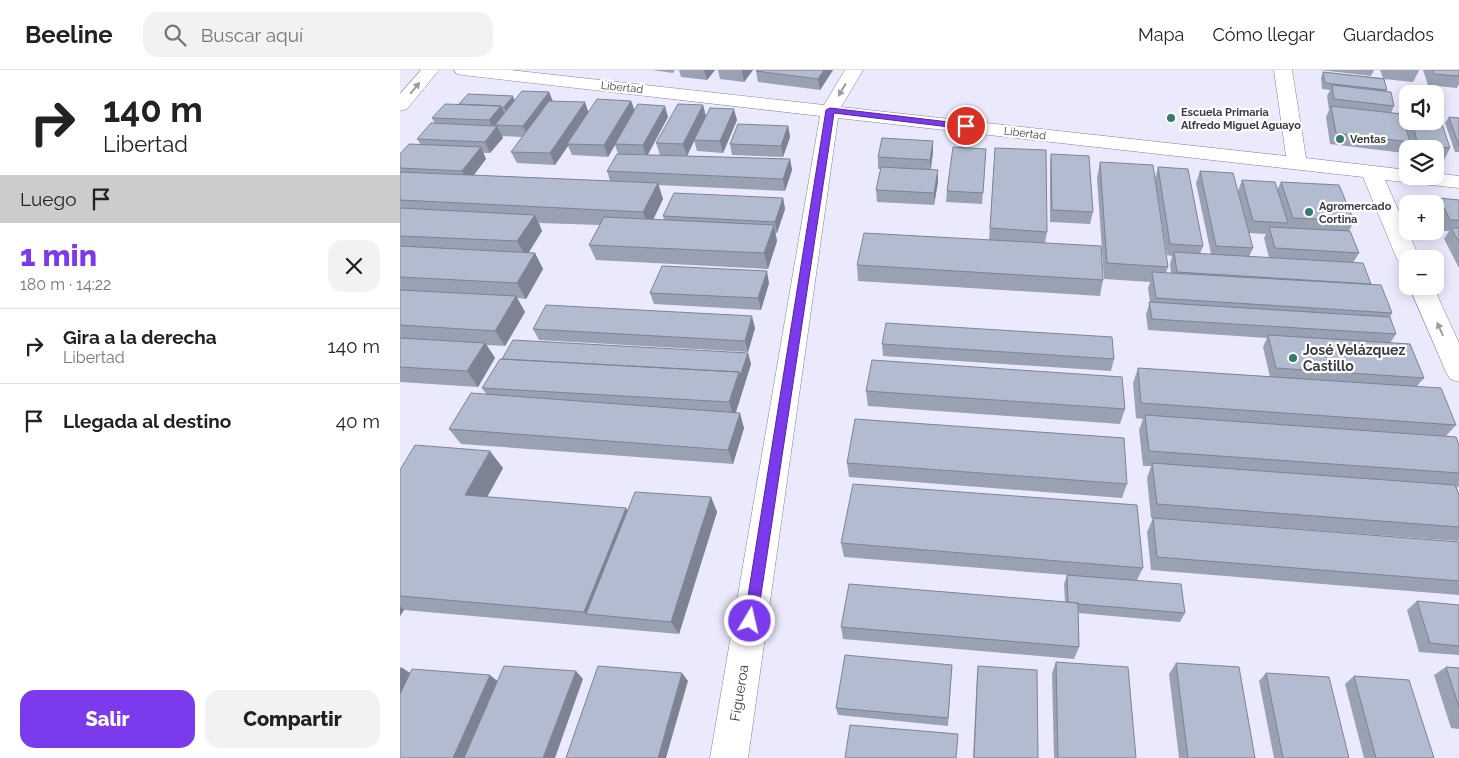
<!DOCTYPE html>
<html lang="es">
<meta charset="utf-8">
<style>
body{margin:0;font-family:Raleway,sans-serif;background:#f2f2f2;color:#222;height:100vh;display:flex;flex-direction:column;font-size:19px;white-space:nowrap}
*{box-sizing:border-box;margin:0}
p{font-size:16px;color:#767676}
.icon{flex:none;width:28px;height:28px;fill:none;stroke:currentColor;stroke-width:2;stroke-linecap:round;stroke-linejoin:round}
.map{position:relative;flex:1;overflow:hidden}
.panel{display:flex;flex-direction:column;background:#fff;width:400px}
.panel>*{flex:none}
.hud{background:#fff;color:#222;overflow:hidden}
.controls{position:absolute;left:999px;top:15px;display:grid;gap:10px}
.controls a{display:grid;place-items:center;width:45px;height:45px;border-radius:10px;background:#fff;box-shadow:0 2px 12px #0003;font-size:25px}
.pin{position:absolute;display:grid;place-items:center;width:42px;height:42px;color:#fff;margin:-21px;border:2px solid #fff;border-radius:50%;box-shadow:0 1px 5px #0007}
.me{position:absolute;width:55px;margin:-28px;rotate:9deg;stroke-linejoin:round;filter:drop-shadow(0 0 4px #0008)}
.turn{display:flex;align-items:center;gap:18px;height:105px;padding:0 20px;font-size:22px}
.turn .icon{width:65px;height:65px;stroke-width:2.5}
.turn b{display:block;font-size:35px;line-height:42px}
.then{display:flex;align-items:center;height:48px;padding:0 20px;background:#0003;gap:10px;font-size:19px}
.round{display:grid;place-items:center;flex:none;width:52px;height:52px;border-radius:15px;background:#f2f2f2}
.headline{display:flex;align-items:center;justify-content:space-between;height:85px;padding:0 20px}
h1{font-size:30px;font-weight:800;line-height:38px;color:#7c3aed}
.cta{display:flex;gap:10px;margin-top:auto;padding:10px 20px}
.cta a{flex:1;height:58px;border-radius:15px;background:#7c3aed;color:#fff;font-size:20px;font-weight:800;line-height:58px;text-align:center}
.cta a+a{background:#f2f2f2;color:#222}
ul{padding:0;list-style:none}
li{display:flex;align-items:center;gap:15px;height:75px;padding:0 20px;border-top:1px solid #e0e0e0}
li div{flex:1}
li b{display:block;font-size:19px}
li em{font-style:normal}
header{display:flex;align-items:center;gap:30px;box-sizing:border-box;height:70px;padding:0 25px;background:#fff;border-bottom:1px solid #e0e0e0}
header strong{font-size:24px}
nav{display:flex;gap:28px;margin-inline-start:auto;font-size:18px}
.search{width:350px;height:45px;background:#f2f2f2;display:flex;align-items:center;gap:12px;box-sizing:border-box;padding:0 18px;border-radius:15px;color:#767676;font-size:19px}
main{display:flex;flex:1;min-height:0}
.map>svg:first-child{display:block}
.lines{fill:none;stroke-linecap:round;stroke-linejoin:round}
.street-casing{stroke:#828095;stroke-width:1}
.street{fill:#fff;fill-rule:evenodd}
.wall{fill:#99a1b3;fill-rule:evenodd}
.shaded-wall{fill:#7d8392}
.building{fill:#b2bbd0;stroke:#7d8392}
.oneway{fill:#9c9ca1}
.route{fill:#7c3aed;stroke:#51269a}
.poi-dot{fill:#357a70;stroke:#fff;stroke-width:2}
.labels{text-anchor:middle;stroke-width:4.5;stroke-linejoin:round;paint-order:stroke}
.far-street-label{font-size:11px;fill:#3a3a43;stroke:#fff}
.far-poi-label{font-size:11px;font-weight:bold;fill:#3a3a43;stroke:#fff;text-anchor:start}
.poi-label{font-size:14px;font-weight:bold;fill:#3a3a43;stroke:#fff;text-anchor:start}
.street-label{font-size:14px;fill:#3a3a43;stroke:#fff}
</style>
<header>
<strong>Beeline</strong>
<div class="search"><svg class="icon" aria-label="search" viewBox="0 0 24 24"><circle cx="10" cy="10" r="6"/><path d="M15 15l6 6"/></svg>Buscar aquí</div>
<nav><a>Mapa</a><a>Cómo llegar</a><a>Guardados</a></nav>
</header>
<main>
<section class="panel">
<div class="hud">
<div class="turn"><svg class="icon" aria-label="right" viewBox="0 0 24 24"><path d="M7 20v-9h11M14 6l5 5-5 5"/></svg><div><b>140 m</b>Libertad</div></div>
<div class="then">Luego<svg class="icon" aria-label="arrive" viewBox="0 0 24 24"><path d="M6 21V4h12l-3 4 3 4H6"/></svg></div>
</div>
<div class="headline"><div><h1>1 min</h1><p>180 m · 14:22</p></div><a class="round"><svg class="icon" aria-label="close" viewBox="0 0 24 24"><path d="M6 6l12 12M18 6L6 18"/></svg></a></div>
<ul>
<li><svg class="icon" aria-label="right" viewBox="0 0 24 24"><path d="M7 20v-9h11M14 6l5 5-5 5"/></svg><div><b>Gira a la derecha</b><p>Libertad</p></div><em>140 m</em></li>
<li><svg class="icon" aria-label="arrive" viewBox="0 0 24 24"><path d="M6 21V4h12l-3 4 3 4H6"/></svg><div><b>Llegada al destino</b></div><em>40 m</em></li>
</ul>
<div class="cta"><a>Salir</a><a>Compartir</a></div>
</section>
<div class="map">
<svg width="1059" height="688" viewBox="0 0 1059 688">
<rect width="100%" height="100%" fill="#ebeafd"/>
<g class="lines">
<defs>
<path id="street" d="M21,0H39L7,39L0,41V24Z
M54,0H110L424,35L445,0H463L441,37L886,86L874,0H892L906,88L1008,100V106H1035V103L1059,106V118L985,110L1020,189H1008V196L1001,194L997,189L963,107L438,48L348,688H310L420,46L63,5L57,4Z
M1009,216H1033L1059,273V312L1050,309L1046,302Z"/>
</defs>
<use href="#street" class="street-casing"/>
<use href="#street" class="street"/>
</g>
<path class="wall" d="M252,0H275L273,3Z
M279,0H315L307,10L281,7Z
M318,0H353L344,12L320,9Z
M357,0H433L420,20L358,12L356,1Z
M920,0H974L971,6Z
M980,0H1018L1019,1L1013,12L984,9L987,20L986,21L994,36L991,43L1001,44L999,37L1004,26H1008V51H1035L1050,78L1044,90L1035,89V79H1010L1009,74L1004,83L930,74L926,47L929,40L927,26L930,20L922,19L921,8L923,2L983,8Z
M1023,0H1059V14L1057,18L1028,15Z
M149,22L153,31L188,42L231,31L235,41L268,47L248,85L390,89L392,100L385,121L258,115L263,129L253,150H264L263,146L383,128L385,139L377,163H375L377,171L368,199L196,190L189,175L200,155L139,153L142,161L128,183H135L143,199L126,229L117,228L125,242L105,276L87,275L95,288L78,317L0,312V84L21,75L17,69L35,54L32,48L59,34L114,30ZM102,66L122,67L111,82L117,93L155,95L168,76L172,85L208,87L215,75L218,84L207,101L210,111L74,105L86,89L83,83H90L103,68Z
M303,35L306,46L337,50L323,83L297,81L294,70L287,86L260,85L256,73Z
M1049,47L1059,48V82H1055L1045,53Z
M388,56L390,67L383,87L332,85L330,74Z
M533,71V82L531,100L538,112L534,135L477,132L476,120L481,99H478V87Z
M595,78L647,162L645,173L703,210L700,226L458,211L457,195L589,170Z
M586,79L582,134L546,132L547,121Z
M651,84L693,142L690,154L650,152V95Z
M700,92L768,197L766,203H771L770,194L772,186L767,185L755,109L758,97L803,176L800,184H811L796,113L800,101L853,178L849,187L869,188L864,168L866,164L849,163L838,121L842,110L877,120L881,112L954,151L949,161L959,183L953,193L971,214V215L992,243L990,247L996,264L990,273L1024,308L1017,316L1056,355L1046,366L1059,375V416L1057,418L1059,425V470L1058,471L751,448L747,408L751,396H743L739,360L743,349L736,348L733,313L738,298L870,307L863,277L867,268L748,260L746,244L750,232L748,218L750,212L704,209L697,108Z
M1039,128L1059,130V198L1044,169L1049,161H1043L1035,146V135Z
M369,213L361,240L254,234L250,223Z
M355,258L348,282L139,270L133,259Z
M482,274L714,289L711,301L483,286Z
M348,283L351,294L336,342L344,358L333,394L61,374L49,359L87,325L82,318Z
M466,321L725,339L720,354L468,336Z
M447,393L727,414L722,428L449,407Z
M103,398L87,427L226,438L227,440L311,427L317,442L279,564L4,540L0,546V400Z
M753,448L1059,472V525L751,500L747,462Z
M441,473L743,498L737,510L785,543L780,552L678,543L679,577L674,589L443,569L441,557L665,532L664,514L667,505L444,487Z
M1017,531L1059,535V585L1019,582L1007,540Z
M656,592L736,688H654L652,603Z
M776,593L855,688H779L769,604Z
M552,595L548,656L438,645L436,638Z
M578,596L638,688H573L577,604Z
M1046,597L1059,598V659L1051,658L1034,605Z
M866,603L949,688H874L859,611Z
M954,606L1034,688H964L945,614Z"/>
<path class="shaded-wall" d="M304,0H315L307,10Z
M343,0H353L344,12L342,1Z
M424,0H433L420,20L418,9Z
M149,22L153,33L128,67L123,56Z
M113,26L115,32L107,43L104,37Z
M231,31L235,42L215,74V75L208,87L204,75Z
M185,32L189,44L167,74L168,76L155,95L150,83Z
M303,35L306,47L287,86L283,74Z
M101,36L106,47L95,55L96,58L97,56L103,68L90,83L85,72L94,61L89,50Z
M265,36L268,47L246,87L243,75Z
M334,39L337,50L323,83L320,71Z
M388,56L390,67L383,87L381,76Z
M533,71V82L530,101V90Z
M81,77L86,89L68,112L62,101Z
M390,89L392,100L385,121L383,109Z
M538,100V112L534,135V123Z
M258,113L263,129L249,158L243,142Z
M383,128L385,139L377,163L375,152Z
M135,145L142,161L126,187L117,171Z
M374,155L377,171L368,199L364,183Z
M135,183L143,199L126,229L117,213Z
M367,201L369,213L361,240L358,228Z
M116,226L125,242L105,276L95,261Z
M352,246L355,258L348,282L345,271Z
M85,273L95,288L78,317L67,301Z
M348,283L351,294L334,348L329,332L339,302Z
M340,343L344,358L333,394L328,380Z
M90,381L103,398L79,442L65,425Z
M311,427L317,442L279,564L271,552Z
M226,438L236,455L186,544L184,542Z
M0,536L4,540L0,546Z
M1,597L13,605L0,630V599Z
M176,601L183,609L155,688H143Z
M282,603L288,611L266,688H258Z
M90,605L100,613L67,688H53Z"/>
<path class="building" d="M357,0H424L418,9L356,1Z
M1032,0H1059V6L1034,4Z
M923,2L984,9L987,20L925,13Z
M932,15L991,22L994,36L934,29Z
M122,21L149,22L123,56L95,55Z
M68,24L113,26L104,37H100L101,36L59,34Z
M1004,26H1008V36Z
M197,29L231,31L204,75L167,74Z
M149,31L185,32L150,83L111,82Z
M1035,33L1050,78L1018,75L1012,51H1035Z
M45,34L101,36L89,50L32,48Z
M238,34L265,36L243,75L215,74Z
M278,34L303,35L283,74L256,73Z
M931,36L1002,44L1010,72L936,63Z
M310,38L334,39L320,71L294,70Z
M1049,47L1059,48V76Z
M31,53L97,56L85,72L17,69Z
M338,54L388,56L381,76L330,74Z
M482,68L533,71L530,90L478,87Z
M9,74L81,77L62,101L0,98V84Z
M553,77L586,79L583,123L547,121Z
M595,78L646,80L647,162L590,158Z
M217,84L390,89L383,109L207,101Z
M651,84L689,86L693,142L652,140Z
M700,92L753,95L768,197L707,193Z
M481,97L538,100L534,123L476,120Z
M758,97L788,99L803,176L770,174Z
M800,101L833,103L853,178L816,176Z
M0,102L258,113L243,142L0,130Z
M842,110L875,112L888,153L853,151Z
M881,112L939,115L954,151L893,148Z
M274,123L383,128L375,152L263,146Z
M1039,128L1059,130V150H1050Z
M0,138L135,145L117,171L0,166Z
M204,147L374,155L364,183L189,175Z
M869,157L950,161L959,183L875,178Z
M1051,158H1059V172Z
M464,163L701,176L703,210L457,195Z
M0,176L135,183L117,213L0,207Z
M774,182L963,193L971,214L777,202Z
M262,196L367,201L358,228L250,223Z
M752,202L981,215L992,243L756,228Z
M0,220L116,226L95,261L0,255Z
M749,232L990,247L996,264L752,249Z
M146,235L352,246L345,271L133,259Z
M486,253L712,267L714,289L482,274Z
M868,265L1010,274L1024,308L876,298Z
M0,268L85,273L67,301L0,297Z
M113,270L348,283L340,306L339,302L102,289Z
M100,289L339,302L329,332L82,318Z
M472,290L722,307L725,339L466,321Z
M738,298L1041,318L1056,355L741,333Z
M71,323L340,343L328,380L49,359Z
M745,345L1056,367L1059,375V403L749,381Z
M455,349L724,368L727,414L447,393Z
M15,375L90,381L65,425L226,438L184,542L0,526V400Z
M752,393L1055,415L1059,425V457L757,434Z
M453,414L737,435L743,498L441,473Z
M235,422L311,427L271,552L186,544Z
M753,448L1059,472V511L757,487Z
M667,505L781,514L785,543L678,534V533L668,532Z
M449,514L678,533L679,577L441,557Z
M1017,531L1059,535V576L1030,573Z
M445,585L552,595L548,648L436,638Z
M656,592L728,597L736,688H658Z
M776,593L839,597L855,688H788Z
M104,596L176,601L143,688H64Z
M198,596L282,603L258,688H166Z
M578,596L637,600L638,688H574Z
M1046,597L1059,598V637Z
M12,599L90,605L53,688H0V624Z
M866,603L929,607L949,688H883Z
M954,606L1009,610L1034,688H976Z
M450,655L558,664L556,688H445Z"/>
<defs><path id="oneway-solid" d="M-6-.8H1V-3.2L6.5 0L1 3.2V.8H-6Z" transform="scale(1.25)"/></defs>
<g class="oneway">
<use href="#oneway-solid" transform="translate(15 18) rotate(-50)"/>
<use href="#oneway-solid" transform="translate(442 20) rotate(120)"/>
<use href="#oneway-solid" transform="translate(1040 259) rotate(-114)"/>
</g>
<path class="route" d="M430,38L566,54L570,56L566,59L434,43L357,551L355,555L350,557L346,555L344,551L426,40Z"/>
<g class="poi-dot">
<circle cx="771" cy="48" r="5"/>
<circle cx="940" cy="69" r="5"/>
<circle cx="909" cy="142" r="5"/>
<circle cx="893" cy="288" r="5"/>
</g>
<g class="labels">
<g class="far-street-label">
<text transform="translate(222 17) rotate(6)" y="4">Libertad</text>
<text transform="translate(625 63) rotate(7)" y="4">Libertad</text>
</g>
<g class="far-poi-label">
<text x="781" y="46">Escuela Primaria<tspan x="781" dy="13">Alfredo Miguel Aguayo</tspan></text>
<text x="950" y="73">Ventas</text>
<text x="919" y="140">Agromercado<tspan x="919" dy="13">Cortina</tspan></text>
</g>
<g class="poi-label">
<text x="903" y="285">José Velázquez<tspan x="903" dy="16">Castillo</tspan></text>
</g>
<g class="street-label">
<text transform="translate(339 623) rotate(-81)" y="5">Figueroa</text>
</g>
</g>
</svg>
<div class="controls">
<a><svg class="icon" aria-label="sound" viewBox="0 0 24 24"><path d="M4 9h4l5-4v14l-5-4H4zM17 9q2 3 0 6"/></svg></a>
<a><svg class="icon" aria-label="layers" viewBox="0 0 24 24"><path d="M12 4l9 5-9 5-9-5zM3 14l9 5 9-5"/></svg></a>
<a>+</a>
<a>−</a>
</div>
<div class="pin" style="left:566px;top:56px;background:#d93025"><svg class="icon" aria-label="arrive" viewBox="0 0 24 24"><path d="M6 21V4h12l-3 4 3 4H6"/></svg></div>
<svg class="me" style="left:350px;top:551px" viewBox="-20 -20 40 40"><circle r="17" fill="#7c3aed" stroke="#fff" stroke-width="3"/><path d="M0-11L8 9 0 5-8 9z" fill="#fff"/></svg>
</div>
</main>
